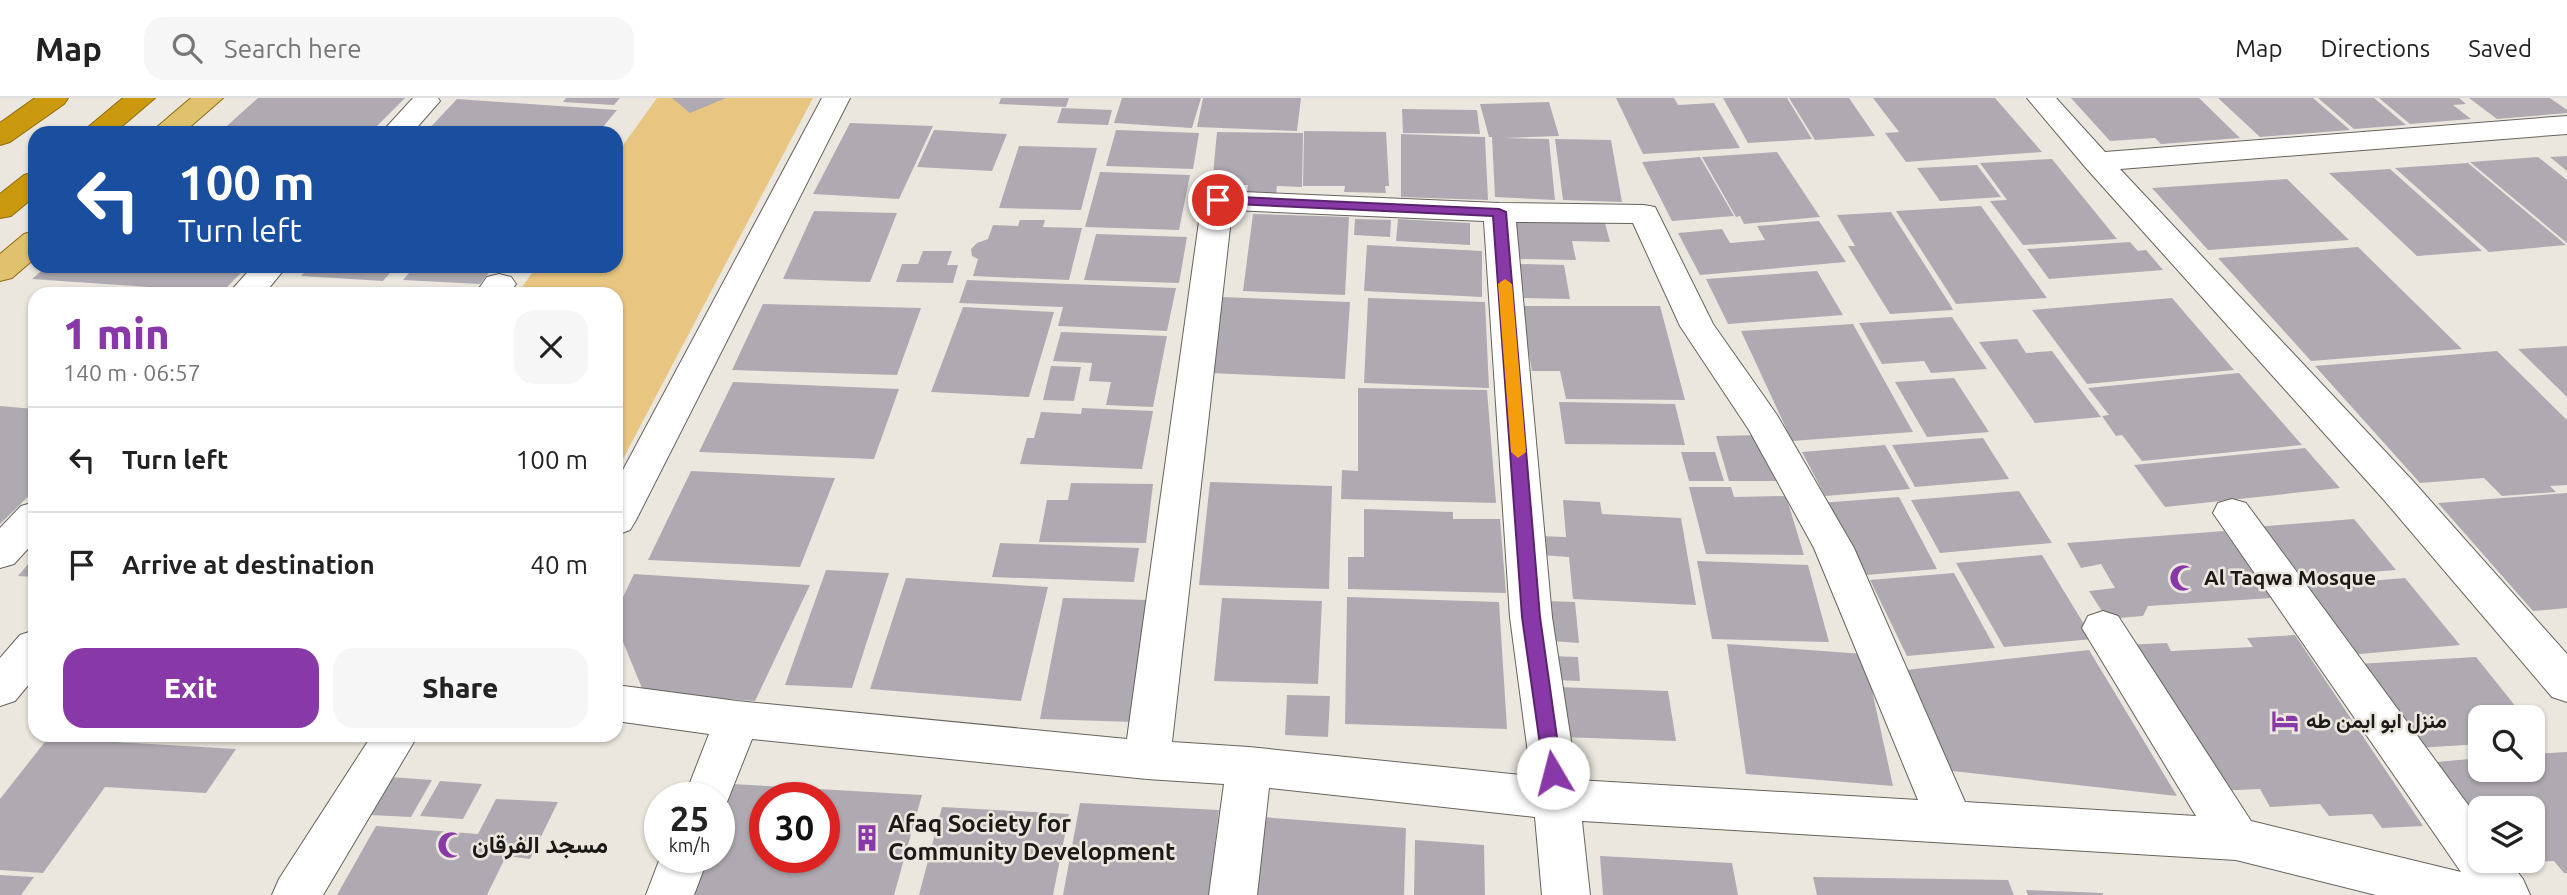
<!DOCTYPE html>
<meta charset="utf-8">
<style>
body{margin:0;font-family:Ubuntu,Vazirmatn,sans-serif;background:#f6f6f6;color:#222;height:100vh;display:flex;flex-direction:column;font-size:26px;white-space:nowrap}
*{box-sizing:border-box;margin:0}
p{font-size:23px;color:#767676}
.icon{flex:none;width:38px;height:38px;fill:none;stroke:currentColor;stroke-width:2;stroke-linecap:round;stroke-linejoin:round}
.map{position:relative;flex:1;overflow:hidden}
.panel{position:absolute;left:28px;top:189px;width:595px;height:455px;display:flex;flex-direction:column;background:#fff;border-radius:21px;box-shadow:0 2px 5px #0004}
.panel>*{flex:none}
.hud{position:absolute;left:28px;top:28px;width:595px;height:147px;border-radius:21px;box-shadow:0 2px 5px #0004;background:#1a4fa0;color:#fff;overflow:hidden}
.buttons{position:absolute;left:2468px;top:607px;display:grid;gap:14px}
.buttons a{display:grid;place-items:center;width:77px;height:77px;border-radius:14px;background:#fff;box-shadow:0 2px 5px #0004;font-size:35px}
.speed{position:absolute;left:644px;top:684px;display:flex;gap:14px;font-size:35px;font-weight:700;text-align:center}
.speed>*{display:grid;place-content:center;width:91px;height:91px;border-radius:50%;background:#fff;box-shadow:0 2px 5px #0004;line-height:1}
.speed small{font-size:18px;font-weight:400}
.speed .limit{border:10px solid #d22;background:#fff;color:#111}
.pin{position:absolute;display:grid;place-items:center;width:60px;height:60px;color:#fff;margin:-30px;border:4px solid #fff;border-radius:50%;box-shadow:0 2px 7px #0007}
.me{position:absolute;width:77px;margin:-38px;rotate:352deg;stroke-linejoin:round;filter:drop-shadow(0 0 5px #0008)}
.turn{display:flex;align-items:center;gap:24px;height:147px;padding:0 35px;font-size:32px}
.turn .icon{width:91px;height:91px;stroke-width:2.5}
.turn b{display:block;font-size:49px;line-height:60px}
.round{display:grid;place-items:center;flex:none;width:74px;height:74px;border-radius:21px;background:#f6f6f6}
.head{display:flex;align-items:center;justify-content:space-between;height:119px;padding:0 35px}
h1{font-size:42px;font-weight:800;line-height:52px;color:#8938a7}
.cta{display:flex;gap:14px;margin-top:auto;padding:14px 35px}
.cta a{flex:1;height:80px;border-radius:21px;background:#8938a7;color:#fff;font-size:28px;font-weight:800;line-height:80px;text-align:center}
.cta a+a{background:#f6f6f6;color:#222}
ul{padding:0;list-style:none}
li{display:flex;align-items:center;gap:21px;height:105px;padding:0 35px;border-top:2px solid #e0e0e0}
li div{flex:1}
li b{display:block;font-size:26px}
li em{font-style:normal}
header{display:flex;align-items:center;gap:42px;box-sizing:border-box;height:98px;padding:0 35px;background:#fff;border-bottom:2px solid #e0e0e0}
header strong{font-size:33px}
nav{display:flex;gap:38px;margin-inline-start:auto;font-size:24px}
.search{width:490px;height:63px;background:#f6f6f6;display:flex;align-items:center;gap:18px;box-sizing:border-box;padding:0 24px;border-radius:21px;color:#767676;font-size:26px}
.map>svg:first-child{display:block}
.green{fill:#e8c681}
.building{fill:#afaab1;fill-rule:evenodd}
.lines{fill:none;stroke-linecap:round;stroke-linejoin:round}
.minor-casing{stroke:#67635c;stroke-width:2}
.major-casing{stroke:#8d6d10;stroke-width:2}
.highway-casing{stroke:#8d6d10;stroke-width:2}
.minor{fill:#fff;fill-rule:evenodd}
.major{fill:#e0c26e;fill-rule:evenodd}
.highway{fill:#cb990d;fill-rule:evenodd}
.route{fill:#8938a7;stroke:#59246d;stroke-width:2}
.slow{fill:#f59e0b}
.labels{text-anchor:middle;stroke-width:5;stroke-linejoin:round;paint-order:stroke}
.poi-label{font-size:21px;font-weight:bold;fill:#1b1a17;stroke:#ebe7df;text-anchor:start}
.near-poi-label{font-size:24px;font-weight:bold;fill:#1b1a17;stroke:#ebe7df;text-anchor:start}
</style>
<header>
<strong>Map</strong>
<div class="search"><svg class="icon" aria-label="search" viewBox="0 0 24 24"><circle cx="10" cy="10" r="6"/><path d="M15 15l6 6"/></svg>Search here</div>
<nav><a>Map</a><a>Directions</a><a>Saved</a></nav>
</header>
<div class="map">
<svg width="2567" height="797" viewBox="0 0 2567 797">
<rect width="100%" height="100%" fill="#ebe7df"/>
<path class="green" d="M657,0H813L616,374V196H517L537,168H616V57Z"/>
<path class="building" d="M258,0H405L370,35H219Z
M566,0H620L614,7L563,4Z
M672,0H726L690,15Z
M1001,0H1069L1066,9L999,6Z
M1122,0H1201L1192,30L1114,25Z
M1203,0H1301L1297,33L1197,29Z
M1616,0H1674L1678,7L1714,5L1740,50L1643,56Z
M1723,0H1787L1812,41L1748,45Z
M1789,0H1849L1875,38L1815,42Z
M1873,0H1995L2042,54L1906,64L1885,35L1899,34Z
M2071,0H2199L2240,40L2161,46L2155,40L2110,43Z
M2218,0H2313L2350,32L2260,39Z
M2318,0H2374L2406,27L2354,31Z
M2379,0H2459L2466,6L2453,7L2471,21L2410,26Z
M2469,0H2550L2567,12V15L2497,21Z
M457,1L617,12L598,35H425Z
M1549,4L1559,38L1502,40L1549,41L1555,102L1495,99L1492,39H1489L1480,6Z
M1062,10L1112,12L1108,27L1057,25Z
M1402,11L1477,12L1480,36L1403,35Z
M850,25L933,28L899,101L813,96Z
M934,32L1007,36L992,73L917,69Z
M1116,32L1199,35L1193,71L1106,68Z
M1304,33L1386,34L1389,88H1385L1386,95L1344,94L1345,88H1303Z
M1217,34L1303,35L1302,89L1277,88L1276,97L1247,96L1248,87H1212Z
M1401,36L1485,39L1488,102L1401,99Z
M1555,41L1611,42L1622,104L1563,102Z
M1019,48L1097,50L1081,112L999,110Z
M1777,54L1820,119L1744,126L1740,118L1736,119L1702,59Z
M2567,58V73L2550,59Z
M1700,59L1734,118L1672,123L1642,64Z
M2538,59L2567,82V145L2470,64Z
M2052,61L2117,141L2023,147L1990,103L2007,102L1980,65Z
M2468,65L2566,147L2489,154L2395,70Z
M1977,67L2001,99L1940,103L1917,70Z
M2390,71L2482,153L2417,158L2329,75Z
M1100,74L1190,77L1179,132L1085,129Z
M2287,81L2349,142L2208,152L2152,90Z
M1981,108L2047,200L1956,206L1896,113Z
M814,113L897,115L870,184L783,181Z
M1891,114L1951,208L1953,212L1890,216L1848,148H1855L1837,117Z
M1253,116L1349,119L1345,197L1243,193Z
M1355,121L1391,122L1390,139L1354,137Z
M1398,121L1470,125V147L1396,143Z
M1020,122H1045L1043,129L1082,130L1069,182L973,178L978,161L972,158L971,151L977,145L988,141L993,127L1018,128Z
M1819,123L1846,164L1700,177L1678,135L1722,131L1730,145L1765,142L1757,128Z
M1514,124L1605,125L1610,144L1572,143L1576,162L1518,161Z
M1096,136L1187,139L1179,185L1084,182Z
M2130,144L2138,153L2146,152L2163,172L2049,181L2027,151Z
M1367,147L1482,153V199L1364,193Z
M2358,149L2462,251L2311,263L2218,160Z
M923,153H952L947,167H958L953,185L896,184L902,166H918Z
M1520,166L1564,167L1570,201L1524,200Z
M47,168H248L222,194L32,181Z
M310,168H396L383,183L301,178Z
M415,168H494L480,186L403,182Z
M1817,173L1843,217L1728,226L1706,181Z
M967,182L1176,190L1167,233L1058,228L1063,209L959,205Z
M1222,199L1350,204L1345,281L1210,275Z
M1368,200L1485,204L1489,290L1364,285Z
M2172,200L2234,272L2087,286L2032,212Z
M763,206L921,210L897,277L732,272Z
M1521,208H1660L1685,302L1566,301L1560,273H1532Z
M963,209L1054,214L1029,299L931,294Z
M1952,219L1987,271L1931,275L1924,263L1882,266L1859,225Z
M1853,226L1913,334L1792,343L1741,233Z
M1061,234L1167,238L1153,309L1106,307L1111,284L1089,283L1092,265L1053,263Z
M2017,241L2026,255L2052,253L2101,319L2035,325L1979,244Z
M2567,248V299L2518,251Z
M2497,253L2567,322V387L2550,388L2556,394L2502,398L2484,380L2420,385L2315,268Z
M1051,268L1081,269L1074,303L1043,302Z
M2239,275L2302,347L2142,363L2122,337L2116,338L2102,318L2109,317L2088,290Z
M1954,280L1989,334L1927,339L1895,284Z
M733,284L899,291L874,361L699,354Z
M1358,290L1487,292L1496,405L1341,401L1342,372L1358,373Z
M1559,304L1675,306L1685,347L1565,346Z
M0,308L35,311V392L0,426Z
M1082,310L1153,313L1142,371L1020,366L1027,340H1034L1041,314L1081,316Z
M1764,337L1779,383H1729L1716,338Z
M1983,340L2009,381L1915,389L1892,347Z
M1885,347L1910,391L1825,398L1802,354Z
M2305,350L2340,390L2165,409L2134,367Z
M1681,354H1715L1724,383H1689Z
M691,373L835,380L800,469L648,462Z
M1210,384L1332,388L1329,491L1199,487Z
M1071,385L1153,386L1146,445L1039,444L1047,402H1068Z
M1689,389H1731L1734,399L1786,398L1804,457L1706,456Z
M2019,393L2052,445L1940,455L1911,402Z
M2567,395V510L2533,513L2438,405Z
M1899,399L1937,471L1866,477L1854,453L1819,405Z
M1563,402L1600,404L1602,416L1681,420L1696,507L1573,501L1569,459L1540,457L1539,438L1566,439Z
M1364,411L1453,414V421H1500L1506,495L1348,491V459H1364Z
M2354,421L2396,472L2292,480L2255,429Z
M2224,433L2272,500L2148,508L2143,518L2107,521L2089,493L2115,490L2101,466L2081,470L2067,445Z
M1000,445L1139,450L1134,484L992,479Z
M2042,457L2093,541L2004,549L1956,465Z
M35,458V479L18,478Z
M1697,463L1808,467L1829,544L1712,541Z
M826,472L889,475L852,590L785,587Z
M1954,475L1995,550L1907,558L1870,482Z
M634,476L810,487L755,603L644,595L616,527V514Z
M906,480L1048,489L1021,603L870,591Z
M2405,480L2460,547L2349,557L2297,489Z
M1347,499L1499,504L1507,631L1345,626Z
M1063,500L1151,502L1135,624L1040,621Z
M1222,500L1322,503L1318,586L1214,583Z
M1547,503L1575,504L1579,545L1551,543Z
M2295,537L2423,728L2382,730L2372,716L2329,718L2320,706L2270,709L2260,691L2212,693L2124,547L2167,545L2171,553L2253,549L2247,540Z
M1727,546L1864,556L1893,688L1746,676Z
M2089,552L2177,698L1952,673L1906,572Z
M1552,558L1578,559L1580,583L1555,582Z
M2476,559L2525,620H2480V646L2418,650L2357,566Z
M1557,589L1668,593L1676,643L1562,639Z
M1287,597L1330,598L1328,639L1285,637Z
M48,640L236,651L206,695L105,689L43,775L0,772V701Z
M2567,654V775H2564L2554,763L2532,764V710H2480V738L2426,665L2480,660V672H2532V656Z
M390,679L432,682L411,719L369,717Z
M440,683L482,686L463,721L420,718Z
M733,686L922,697L894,797H689L704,760H719V721ZM765,700H824V760H765Z
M496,701L558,704L530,761L506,758L487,797H337L376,728L478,736Z
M1080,705L1219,712L1209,797H1063Z
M942,709L1069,716L1053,797H919Z
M1261,719L1406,730L1404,797H1252Z
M1415,742L1484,747L1485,797H1414Z
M1600,758L1732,765L1738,797H1603Z
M0,777L34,779L21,797H0Z
M1813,779L2008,782L2014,797H1817Z
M2026,792L2103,795V797H2028Z"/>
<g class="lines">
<defs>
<path id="minor" d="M413,0H438L440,3L412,35H381Z
M822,0H850L636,422L630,432L616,437V385Z
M2027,0H2056L2105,54L2567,18V36L2120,71L2412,382L2567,556V604L2552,599L2384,402L2086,70Z
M1218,93L1499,105L1644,107L1655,109L1713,226L1777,317L1854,450L1965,704L2196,718L2082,530L2088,518L2103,513L2118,518L2251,723L2461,774L2213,415L2218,405L2232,401L2246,405L2480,723V763H2509L2523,781L2530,797H2376L2236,762L1582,723L1590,797H1542L1535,719L1269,690L1257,797H1209L1224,686L1147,681L752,641L723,714L719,716V700H684L709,636L616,623V587L737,603L1127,641L1202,102L1207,95ZM1232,112L1484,123L1510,519L1531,678L1249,649L1172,644ZM1516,124L1633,125L1680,228L1749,332L1814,450L1918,702L1577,682L1552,519Z
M253,168H287L264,196H228Z
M499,176L511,179L516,186L509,196H475L487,179Z
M35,404V443L14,466L0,470V430L21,408Z
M35,532V579L15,603L0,608V560L20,537Z
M372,637H418L323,797H272L279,781Z
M660,760H708L694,797H646Z"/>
<path id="major" d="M191,0H223L183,35H150Z
M35,133V160L12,180L0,183V156L24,136Z"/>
<path id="highway" d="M35,0H68L64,6L10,44L0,47V25Z
M123,0H155L114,35H81Z
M35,74V98L11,118L0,120V96L24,77Z"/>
</defs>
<use href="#minor" class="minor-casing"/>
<use href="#major" class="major-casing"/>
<use href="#highway" class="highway-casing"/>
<use href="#minor" class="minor"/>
<use href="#major" class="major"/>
<use href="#highway" class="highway"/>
</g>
<path class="route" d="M1218,98L1499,111L1506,114L1540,519L1562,675L1560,681L1553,683L1546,681L1544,675L1522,519L1493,118L1213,105L1211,102Z"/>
<path class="slow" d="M1505,181L1512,186L1526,354L1518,360L1511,354L1498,186Z"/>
<defs>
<symbol id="mosque-bare" viewBox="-9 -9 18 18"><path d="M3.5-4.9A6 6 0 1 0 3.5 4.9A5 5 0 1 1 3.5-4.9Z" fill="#8938a7" stroke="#ebe7df" stroke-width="2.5" paint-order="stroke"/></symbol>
<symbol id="hotel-bare" viewBox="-9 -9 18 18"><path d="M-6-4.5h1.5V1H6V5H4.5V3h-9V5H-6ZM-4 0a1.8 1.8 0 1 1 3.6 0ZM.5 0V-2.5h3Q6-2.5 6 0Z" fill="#8938a7" stroke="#ebe7df" stroke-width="2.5" paint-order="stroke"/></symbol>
<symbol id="building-bare" viewBox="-9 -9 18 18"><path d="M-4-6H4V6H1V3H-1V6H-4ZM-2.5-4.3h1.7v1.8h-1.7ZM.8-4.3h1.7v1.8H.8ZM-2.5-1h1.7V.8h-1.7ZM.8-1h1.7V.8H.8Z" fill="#8938a7" stroke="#ebe7df" stroke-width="2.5" paint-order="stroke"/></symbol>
</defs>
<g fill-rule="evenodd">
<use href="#mosque-bare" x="2164" y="461" width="38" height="38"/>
<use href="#hotel-bare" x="2266" y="604" width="38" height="38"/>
<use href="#building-bare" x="848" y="721" width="38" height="38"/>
<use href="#mosque-bare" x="432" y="728" width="38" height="38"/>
</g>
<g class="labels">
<g class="poi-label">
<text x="2204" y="487">Al Taqwa Mosque</text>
<text x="2306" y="630">منزل ابو ايمن طه</text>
</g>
<g class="near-poi-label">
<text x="888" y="734">Afaq Society for<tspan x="888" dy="28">Community Development</tspan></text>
<text x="472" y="755">مسجد الفرقان</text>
</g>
</g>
</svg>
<div class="buttons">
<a><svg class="icon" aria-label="search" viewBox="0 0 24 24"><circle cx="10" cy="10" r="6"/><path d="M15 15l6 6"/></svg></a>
<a><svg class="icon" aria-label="layers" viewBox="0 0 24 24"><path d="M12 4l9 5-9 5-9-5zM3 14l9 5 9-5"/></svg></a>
</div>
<div class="speed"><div>25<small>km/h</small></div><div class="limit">30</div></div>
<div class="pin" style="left:1218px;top:102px;background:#d93025"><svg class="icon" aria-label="arrive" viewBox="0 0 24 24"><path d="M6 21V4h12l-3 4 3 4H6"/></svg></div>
<svg class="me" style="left:1553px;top:675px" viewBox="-20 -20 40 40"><circle r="19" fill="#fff"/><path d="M0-13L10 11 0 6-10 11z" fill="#8938a7"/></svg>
<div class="hud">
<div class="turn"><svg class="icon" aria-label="left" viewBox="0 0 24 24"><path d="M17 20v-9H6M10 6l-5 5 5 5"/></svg><div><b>100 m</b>Turn left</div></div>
</div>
<section class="panel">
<div class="head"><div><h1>1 min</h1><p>140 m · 06:57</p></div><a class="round"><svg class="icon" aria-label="close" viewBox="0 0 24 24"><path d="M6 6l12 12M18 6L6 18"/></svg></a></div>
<ul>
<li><svg class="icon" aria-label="left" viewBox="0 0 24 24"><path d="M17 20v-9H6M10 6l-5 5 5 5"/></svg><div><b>Turn left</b></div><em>100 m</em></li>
<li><svg class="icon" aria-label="arrive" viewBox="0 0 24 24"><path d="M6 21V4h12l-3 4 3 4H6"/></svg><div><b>Arrive at destination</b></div><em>40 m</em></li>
</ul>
<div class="cta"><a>Exit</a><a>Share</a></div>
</section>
</div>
